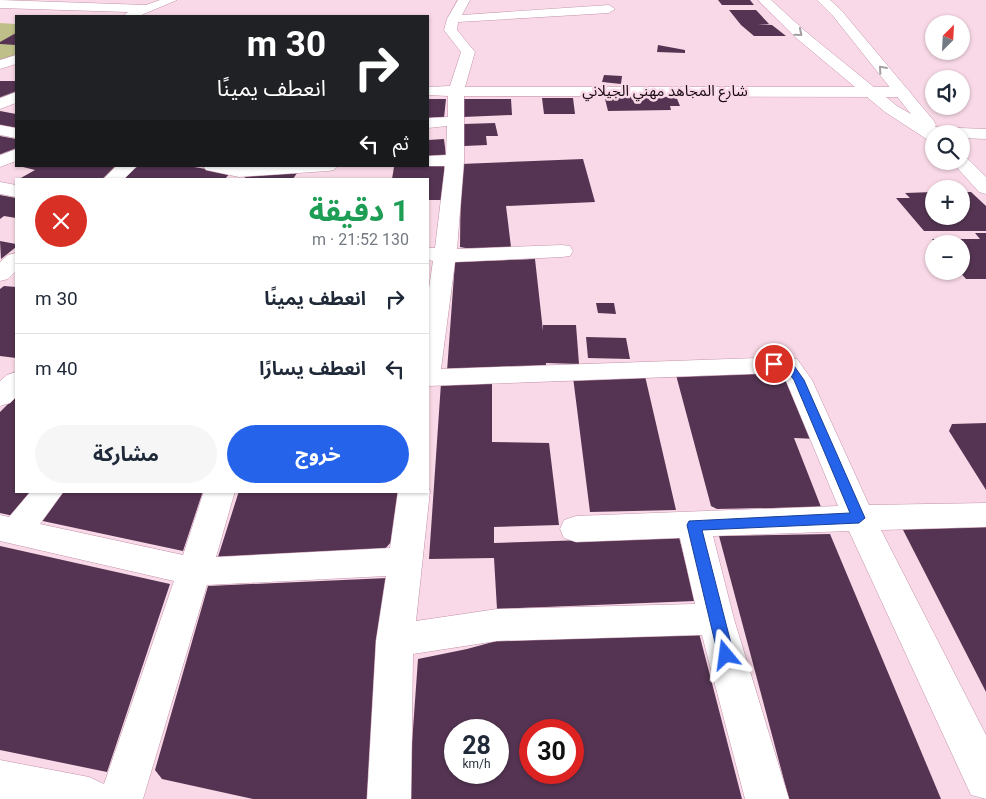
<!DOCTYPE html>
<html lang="ar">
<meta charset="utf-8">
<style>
body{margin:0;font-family:Roboto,"Noto Sans Arabic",sans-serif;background:#f6f6f7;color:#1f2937;direction:rtl;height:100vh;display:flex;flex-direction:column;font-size:19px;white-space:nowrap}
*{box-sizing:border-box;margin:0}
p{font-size:16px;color:#747a83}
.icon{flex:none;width:28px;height:28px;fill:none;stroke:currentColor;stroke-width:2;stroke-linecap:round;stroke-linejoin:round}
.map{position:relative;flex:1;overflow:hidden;direction:ltr}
.details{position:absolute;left:15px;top:178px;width:414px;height:315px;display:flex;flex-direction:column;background:#fff;border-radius:0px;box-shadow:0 1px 4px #0004;direction:rtl}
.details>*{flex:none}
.banner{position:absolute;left:15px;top:15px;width:414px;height:152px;border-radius:0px;box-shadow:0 1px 4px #0004;direction:rtl;background:#202124;color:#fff;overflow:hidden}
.needle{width:32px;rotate:24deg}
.controls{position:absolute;left:925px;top:15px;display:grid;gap:10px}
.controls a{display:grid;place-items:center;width:45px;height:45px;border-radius:50%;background:#fff;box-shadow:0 1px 4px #0004;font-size:25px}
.speed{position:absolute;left:444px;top:719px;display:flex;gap:10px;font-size:25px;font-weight:700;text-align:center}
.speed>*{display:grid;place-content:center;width:65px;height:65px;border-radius:50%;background:#fff;box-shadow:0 1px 4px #0004;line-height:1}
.speed small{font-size:12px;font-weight:400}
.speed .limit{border:8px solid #d22;background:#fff;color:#111}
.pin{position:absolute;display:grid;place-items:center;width:42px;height:42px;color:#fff;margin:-21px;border:2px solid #fff;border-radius:50%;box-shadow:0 1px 5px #0007}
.me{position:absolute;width:55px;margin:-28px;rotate:344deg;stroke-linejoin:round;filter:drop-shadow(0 0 4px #0008)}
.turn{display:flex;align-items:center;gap:18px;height:105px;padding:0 20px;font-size:22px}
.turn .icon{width:65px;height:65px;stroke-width:2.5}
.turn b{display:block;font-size:35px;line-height:42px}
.then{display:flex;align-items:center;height:48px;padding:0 20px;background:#0003;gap:10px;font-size:19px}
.round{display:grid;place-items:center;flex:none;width:52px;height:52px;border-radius:26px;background:#f6f6f7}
.head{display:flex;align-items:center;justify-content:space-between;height:85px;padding:0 20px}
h1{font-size:30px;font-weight:700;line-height:38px;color:#1e9e55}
.action{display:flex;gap:10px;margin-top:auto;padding:10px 20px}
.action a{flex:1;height:58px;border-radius:30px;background:#2563eb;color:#fff;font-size:20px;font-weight:700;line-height:58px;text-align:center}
.action a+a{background:#f6f6f7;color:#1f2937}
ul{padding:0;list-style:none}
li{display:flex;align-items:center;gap:15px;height:70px;padding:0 20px;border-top:1px solid #e0e1e3}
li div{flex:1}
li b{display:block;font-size:19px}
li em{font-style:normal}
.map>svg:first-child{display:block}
.green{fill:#bfc089}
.building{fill:#543452;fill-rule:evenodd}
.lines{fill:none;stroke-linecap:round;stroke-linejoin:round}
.minor-casing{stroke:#c392a9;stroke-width:1}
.secondary-casing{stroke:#c392a9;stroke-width:1}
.minor{fill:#fff;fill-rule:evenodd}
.secondary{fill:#fff;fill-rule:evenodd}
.oneway{stroke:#a59ea1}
.route{fill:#2563eb;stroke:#184099}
.labels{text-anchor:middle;stroke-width:5;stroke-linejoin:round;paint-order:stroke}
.far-street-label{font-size:15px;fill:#1d0c15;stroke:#f9d9e7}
</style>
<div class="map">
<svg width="986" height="799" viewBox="0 0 986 799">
<rect width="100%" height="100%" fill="#f9d9e7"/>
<path class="green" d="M0,23L16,24V57L0,63Z"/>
<path class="building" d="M718,0H750L754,5H722Z
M729,10H756L769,24H758L772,25L786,36H754L741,25Z
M16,33V45L0,44V42Z
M658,45L685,50V53L657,52Z
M604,75L622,76L621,84L602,82Z
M0,81H16V94L0,99Z
M617,94H675L680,106H670L671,110L608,111L605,99H618Z
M542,98H573L575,114H544Z
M428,99H446L444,118L428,119Z
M464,99H511L512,115L463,117Z
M0,111L16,114V129L0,126Z
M495,123L498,136H486L487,145L464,146L463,124Z
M0,136L16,139V149L0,157Z
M444,139L446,156L428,157V140Z
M583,159L595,202L506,206L511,247L471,249L460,247L461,164Z
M444,164V200H428V179H392L394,167Z
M19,166H119L103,179H19L35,170Z
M138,166H188L230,173L225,179H122Z
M297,173L293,179H244L246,176Z
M934,192V216H961V192H971L986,206V231H924L896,198H910L905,193Z
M0,195L16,198V218L4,216L0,219Z
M975,233H986V279H966L959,271H961V244H936L932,239H980Z
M0,241L16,244V247L1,259Z
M535,259L543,331V325H576L579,364L546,363V368L447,371L455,262Z
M4,286L16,287V358L0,356V289Z
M596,303H614L616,314L598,313Z
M586,337L626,338L630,359L588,358Z
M750,367L789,368L817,439L794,438L821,507L717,509L711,506L676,375L752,374Z
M645,376L676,510L590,512L573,377Z
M492,381V442L549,443L559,525L494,527V543L679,537L695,601L497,609L494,558L429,559L441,383Z
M16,396V491H39L18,517L0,513V412Z
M986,423V490L949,431L952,424Z
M61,491H203L183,551L38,520Z
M239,491H398L393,540L383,551L217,560Z
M900,524H986V692Z
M830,534L941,799H789L719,536Z
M0,546L170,584L107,772L0,750Z
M388,578L368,799H253L162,779L155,770L208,586Z
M699,633L742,799H408L418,659L467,649L500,640ZM455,730H498V772H455ZM530,730H572V772H530Z"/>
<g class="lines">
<defs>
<path id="minor" d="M0,0L146,5L160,0H177L139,16H123L128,12L0,8Z
M458,0H470L462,15L609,5L615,9L609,13L458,22L457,30L475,52L465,87H903L911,92L903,97L464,96V162L457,249L562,245L570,246L573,251L570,256L562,257L455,262L441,369L788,357L797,359L812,380L869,505L986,503V527L881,530L986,735V799L971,795L849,531L713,536L734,619L789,799H745L702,635L497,641L413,654L411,799H367L376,641L386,576L207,585L143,799H0V760L89,777L104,784L174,581L0,541V515L9,517L31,491H64L40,524L183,555L204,491H235L216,557L390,548L398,491H428V487L430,491L416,621L497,609L695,604L680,538L576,542L564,538L560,529L564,520L576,516L838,506L786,381L780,373L428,386V295L433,261L428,260V248H435L445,166H427L428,156L446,155L447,126L428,128V118L448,117V96L428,95V87L450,86L461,52L444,30L447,19Z
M16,55V64L0,69V60Z
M16,92V103L0,109V98Z
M0,125L16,128V138L0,135Z
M934,127L986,129V139L961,138V134L928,136L926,132L928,128Z
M16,149V161L0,167V155Z
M116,166H137L124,179H103Z
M203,166H337L334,170L328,171L239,177L206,170Z
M0,182L16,185V197L0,194Z
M16,253V271L8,279L0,281V262L8,255Z
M16,372V397L10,403L0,406V381L7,375Z"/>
<path id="secondary" d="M758,0H771L805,31L897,106L911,114L833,16L817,0H830L841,10L934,121L936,125L934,129L941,134H934V141L928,140L885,112L795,37Z
M961,156L966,157L986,177V194L979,192L951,161H961Z"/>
</defs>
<use href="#minor" class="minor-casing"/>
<use href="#secondary" class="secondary-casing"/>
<use href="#minor" class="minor"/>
<use href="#secondary" class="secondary"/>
</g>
<defs><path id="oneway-chevron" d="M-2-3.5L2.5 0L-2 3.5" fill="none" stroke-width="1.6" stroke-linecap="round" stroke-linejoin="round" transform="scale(1.25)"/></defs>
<g class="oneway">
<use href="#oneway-chevron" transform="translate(799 33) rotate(40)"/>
<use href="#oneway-chevron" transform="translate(882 69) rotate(-131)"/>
</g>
<path class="route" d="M774,360L792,363L804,380L865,518L859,523L702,530L734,655L732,660L726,662L721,660L718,655L687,525L689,521L850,513L794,380L785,368L771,366L769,364Z"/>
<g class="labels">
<g class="far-street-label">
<text x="665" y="96">شارع المجاهد مهني الجيلاني</text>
</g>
</g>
</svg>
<div class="controls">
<a><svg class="needle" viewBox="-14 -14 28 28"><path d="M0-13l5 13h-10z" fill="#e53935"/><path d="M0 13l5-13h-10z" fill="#747a83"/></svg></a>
<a><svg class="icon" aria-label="sound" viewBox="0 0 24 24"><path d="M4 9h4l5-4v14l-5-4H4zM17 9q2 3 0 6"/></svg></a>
<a><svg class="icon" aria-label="search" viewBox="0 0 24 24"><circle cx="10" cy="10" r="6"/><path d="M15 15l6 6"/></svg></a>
<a>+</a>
<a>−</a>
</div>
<div class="speed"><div>28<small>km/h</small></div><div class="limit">30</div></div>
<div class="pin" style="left:774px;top:364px;background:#d93025"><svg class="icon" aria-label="arrive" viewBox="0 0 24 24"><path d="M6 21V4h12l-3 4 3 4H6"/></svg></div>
<svg class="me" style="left:726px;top:655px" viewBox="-20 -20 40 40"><path d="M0-17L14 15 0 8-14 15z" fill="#2563eb" stroke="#fff" stroke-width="4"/></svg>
<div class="banner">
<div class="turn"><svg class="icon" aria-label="right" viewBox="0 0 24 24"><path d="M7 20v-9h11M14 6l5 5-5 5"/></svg><div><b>30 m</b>انعطف يمينًا</div></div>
<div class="then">ثم<svg class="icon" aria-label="left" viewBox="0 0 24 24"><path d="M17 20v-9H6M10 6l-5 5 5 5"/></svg></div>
</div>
<section class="details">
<div class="head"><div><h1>1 دقيقة</h1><p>130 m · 21:52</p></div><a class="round" style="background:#d93025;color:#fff"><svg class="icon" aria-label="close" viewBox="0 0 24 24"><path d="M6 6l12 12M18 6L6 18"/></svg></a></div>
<ul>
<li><svg class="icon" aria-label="right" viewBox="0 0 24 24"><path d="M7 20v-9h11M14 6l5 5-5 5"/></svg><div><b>انعطف يمينًا</b></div><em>30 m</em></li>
<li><svg class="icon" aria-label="left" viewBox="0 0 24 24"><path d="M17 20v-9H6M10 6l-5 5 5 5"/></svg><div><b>انعطف يسارًا</b></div><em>40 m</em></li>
</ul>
<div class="action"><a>خروج</a><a>مشاركة</a></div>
</section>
</div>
